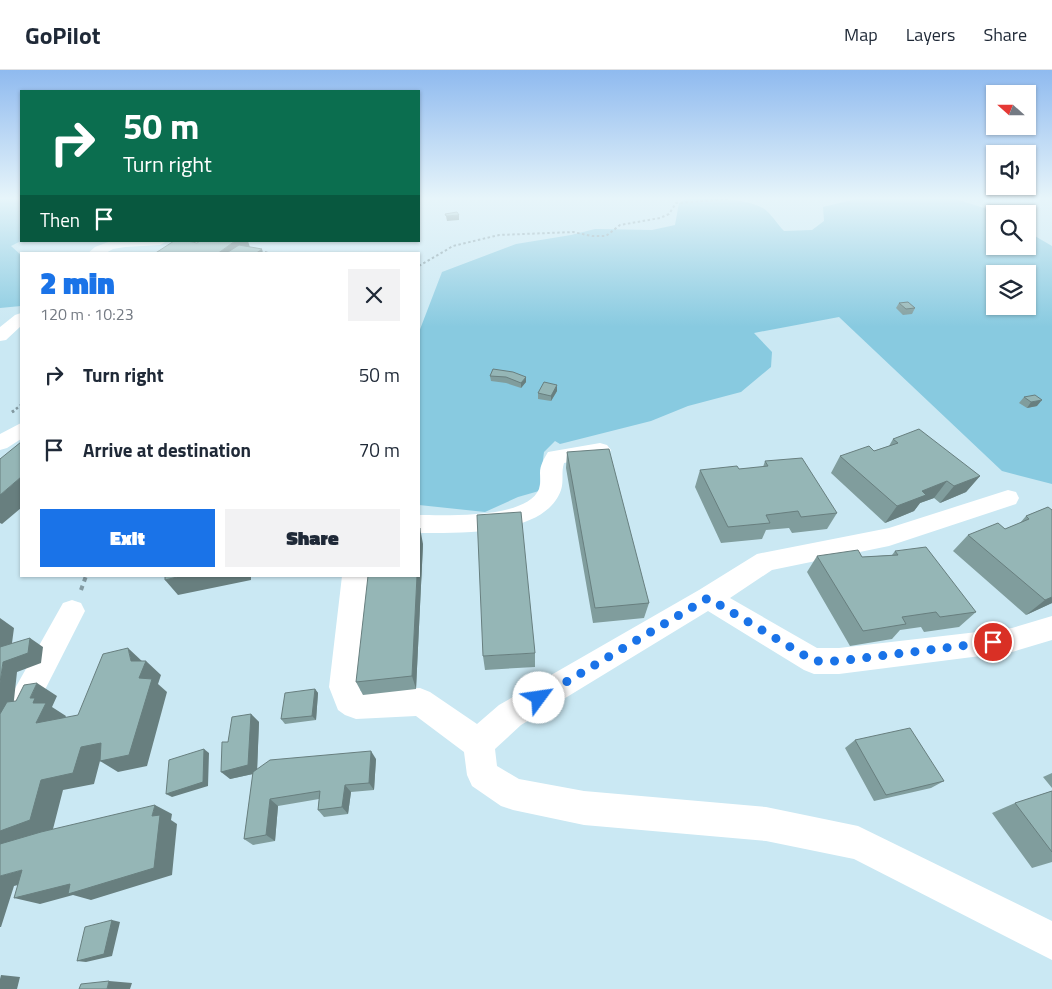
<!DOCTYPE html>
<meta charset="utf-8">
<style>
body{margin:0;font-family:"Titillium Web",sans-serif;background:#f2f2f3;color:#1f2937;height:100vh;display:flex;flex-direction:column;font-size:19px;white-space:nowrap}
*{box-sizing:border-box;margin:0}
p{font-size:16px;color:#747a83}
.icon{flex:none;width:28px;height:28px;fill:none;stroke:currentColor;stroke-width:2;stroke-linecap:round;stroke-linejoin:round}
.map{position:relative;flex:1;overflow:hidden}
.panel{position:absolute;left:20px;top:182px;width:400px;height:325px;display:flex;flex-direction:column;background:#fff;border-radius:0px;box-shadow:0 1px 4px #0004}
.panel>*{flex:none}
.hud{position:absolute;left:20px;top:20px;width:400px;height:152px;border-radius:0px;box-shadow:0 1px 4px #0004;background:#0b6e4f;color:#fff;overflow:hidden}
.needle{width:32px;rotate:291deg}
.buttons{position:absolute;left:986px;top:15px;display:grid;gap:10px}
.buttons a{display:grid;place-items:center;width:50px;height:50px;border-radius:0px;background:#fff;box-shadow:0 1px 4px #0004;font-size:25px}
.pin{position:absolute;display:grid;place-items:center;width:42px;height:42px;color:#fff;margin:-21px;border:2px solid #fff;border-radius:50%;box-shadow:0 1px 5px #0007}
.me{position:absolute;width:55px;margin:-28px;rotate:59deg;stroke-linejoin:round;filter:drop-shadow(0 0 4px #0008)}
.turn{display:flex;align-items:center;gap:18px;height:105px;padding:0 20px;font-size:22px}
.turn .icon{width:65px;height:65px;stroke-width:2.5}
.turn b{display:block;font-size:35px;line-height:42px}
.then{display:flex;align-items:center;height:48px;padding:0 20px;background:#0003;gap:10px;font-size:19px}
.round{display:grid;place-items:center;flex:none;width:52px;height:52px;border-radius:0px;background:#f2f2f3}
.summary{display:flex;align-items:center;justify-content:space-between;height:85px;padding:0 20px}
h1{font-size:30px;font-weight:800;line-height:38px;color:#1a73e8}
.cta{display:flex;gap:10px;margin-top:auto;padding:10px 20px}
.cta a{flex:1;height:58px;border-radius:0px;background:#1a73e8;color:#fff;font-size:20px;font-weight:800;line-height:58px;text-align:center}
.cta a+a{background:#f2f2f3;color:#1f2937}
ul{padding:0;list-style:none}
li{display:flex;align-items:center;gap:15px;height:75px;padding:0 20px}
li div{flex:1}
li b{display:block;font-size:19px}
li em{font-style:normal}
header{display:flex;align-items:center;gap:30px;box-sizing:border-box;height:70px;padding:0 25px;background:#fff;border-bottom:1px solid #e0e1e3}
header strong{font-size:24px}
nav{display:flex;gap:28px;margin-inline-start:auto;font-size:18px}
.map>svg:first-child{display:block}
.green{fill:#88cae0;fill-rule:evenodd}
.lines{fill:none;stroke-linecap:round;stroke-linejoin:round}
.path-far3{stroke:#839aa2;stroke-width:2;stroke-dasharray:2.5 2.5;stroke-linecap:butt}
.path-far2{stroke:#839aa2;stroke-width:2.5;stroke-dasharray:2.5 2.5;stroke-linecap:butt}
.path-far1{stroke:#839aa2;stroke-width:3;stroke-dasharray:4 4;stroke-linecap:butt}
.path{stroke:#839aa2;stroke-width:4;stroke-dasharray:4.5 4.5;stroke-linecap:butt}
.minor{fill:#fff;fill-rule:evenodd}
.wall{fill:#809d9d}
.shaded-wall{fill:#687f7f}
.building{fill:#95b6b6;stroke:#687f7f}
.route{stroke:#1a73e8;stroke-width:9;stroke-dasharray:0 16.2}
</style>
<header>
<strong>GoPilot</strong>
<nav><a>Map</a><a>Layers</a><a>Share</a></nav>
</header>
<div class="map">
<svg width="1052" height="919" viewBox="0 0 1052 919">
<rect width="100%" height="100%" fill="#cae8f3"/>
<path class="green" d="M0,129H21V171L11,176L21,185V236L0,238Z
M685,129C708,129 741,127 763,138C770,142 778,155 784,161L812,160L824,151L823,137L856,129H956L987,139L996,144L995,176H1028V162L1052,176V414L1002,401L839,247L754,263L772,282L771,297L741,322L688,336L651,351L560,374L555,371L544,382L539,421L518,427L485,442L419,435V262L442,202L516,174L571,165L595,159L652,160L675,155L679,133ZM995,204H1028V236H995Z"/>
<g class="lines">
<path class="path-far3" d="M260,181L274,184
M419,196L453,176L499,165L573,162L592,166H606L620,155L660,148L669,144L676,133L731,129"/>
<path class="path-far2" d="M12,342L21,335"/>
<path class="path-far1" d="M12,342L14,341"/>
<path class="path" d="M81,520L86,506"/>
<path class="minor" d="M111,171H167L160,175L125,177L113,179L104,184H87L95,177Z
M178,171H202C197,177 183,177 178,171Z
M21,243V256L6,270L0,271V257L15,245Z
M21,353V369L7,378L0,380V364Z
M600,373L607,375L611,380L607,385L564,393C561,402 564,411 561,420C545,466 459,463 419,463V445C446,445 527,449 539,419C541,414 540,408 540,403C540,395 544,389 548,382Z
M1008,420L1016,422L1019,428L1016,434L889,476L772,500L730,528L817,578H839L1012,558L1052,546V570L1012,582L839,604H814L804,600L708,541L521,655L495,679L497,696L519,709L584,721L766,737L858,756L1052,851V890L854,789L766,771L584,755L513,740L501,736L472,716L467,705L464,682L416,646L356,649L345,645L338,640L329,617L342,506H368L360,621L420,618L430,622L477,654L499,635L699,520L757,484L889,458Z
M72,530L81,533L85,541L22,665L11,699L0,704V645L63,533Z"/>
</g>
<path class="wall" d="M899,233L915,238L912,244L903,245L896,238Z
M493,299L526,312L521,318L506,313L491,311L490,306Z
M557,315V321L551,331L538,329V323Z
M1024,327L1037,336L1027,338L1019,333Z
M893,369L980,406L966,422L940,433L934,428L920,433L914,441L885,453L831,403L840,386L874,381L889,376Z
M567,382L649,533L644,548L593,553L566,398Z
M765,391L837,443L827,459L792,463L789,458L766,460L762,469L721,473L695,417L700,400L739,399L763,397Z
M1048,437L1052,533L1026,545L953,481L968,465L1005,459L1020,453L1026,446Z
M423,474L416,619L363,625L356,612Z
M895,481L976,542L959,557L924,562L921,557L900,560L892,569L850,576L807,502L817,486L862,487L892,485Z
M535,583V597L485,600L483,586Z
M315,619L318,623L316,650L285,654L281,649Z
M251,644L259,652L257,699L376,689L374,720L351,722L348,744L324,747L318,740L319,729L278,736L275,771L253,775L244,769L253,704L230,709L228,672Z
M855,670L944,711L931,718L874,731L845,678Z
M1052,703V718L1043,707Z
M1052,721V792L1032,798L992,743L1015,733Z"/>
<path class="shaded-wall" d="M459,145V150L447,151L446,146Z
M235,171H248L252,184H217Z
M262,179L263,184H255Z
M526,307V312L521,318V313Z
M557,315V321L551,331V326Z
M1042,330L1037,336L1027,338L1031,332Z
M980,406L966,422L940,433L954,416Z
M21,407V438L2,454L0,453V425Z
M947,411L934,428L920,433L914,441L885,453L897,436L922,421Z
M420,458L423,474L416,619L412,606L417,506H419Z
M181,506H251V510L178,525L165,510Z
M1052,527V533L1026,545L1045,530Z
M0,548L14,558L10,588L0,581Z
M30,568L43,577L41,593L17,602L13,639L0,644V613L3,592Z
M128,578L144,593L146,591L161,605L158,614L167,622L147,696L118,702L100,691L94,714L63,720L53,759L0,778V761L41,710L81,677L139,608L131,591Z
M37,613L57,626L52,637L66,646L57,665L36,653L33,633L30,628Z
M315,619L318,623L316,650L312,646Z
M251,644L259,652L257,703L230,709L221,702Z
M204,679L209,683L208,716L172,727L166,724Z
M371,681L376,689L374,720L369,713Z
M345,715L351,722L348,744L342,737Z
M270,729L278,736L275,771L266,765Z
M155,735L172,744L171,750L177,754L172,805L91,830L73,825L40,834L14,828L152,746Z
M22,800L46,808L14,816L1,857H0V806Z
M112,850L120,852L112,886L86,892L77,891Z
M1,905L20,907L17,919H0V909Z
M109,911L132,913L130,919H107Z"/>
<path class="building" d="M457,142L459,145L446,146L445,144Z
M174,171H187L197,173L200,171H235L217,184H154Z
M239,175L262,179L255,184H225Z
M908,232L915,238L906,239L899,233Z
M493,299L513,302L526,307L521,313L506,307L490,306Z
M544,312L557,315L551,326L538,323Z
M1035,325L1042,330L1031,332L1024,327Z
M919,359L980,406L954,416L947,411L922,421L926,425L897,436L840,386L869,376L874,381L898,373L893,369Z
M21,372V407L0,425V389Z
M609,379L649,533L595,538L567,382Z
M802,388L837,443L801,447L798,441L766,445L770,453L728,457L700,400L737,396L739,399L768,396L765,391Z
M1048,437L1052,440V527L1045,530L968,465L998,453L1005,459L1029,449L1026,446Z
M521,442L535,583L483,586L477,445Z
M419,458H420L419,475Z
M926,477L976,542L940,547L936,542L902,547L906,554L863,561L817,486L858,480L862,487L898,485L895,481Z
M165,506H181L165,510Z
M368,506H417L412,606L356,612Z
M30,568L28,583L3,592L0,613V577Z
M128,578L131,591H146L139,608L152,609L129,685L100,691L101,673L81,677L73,703L41,710L30,750L0,761V644L7,632L16,631L24,615L37,613L30,628H35L33,633H46L36,653L78,645L103,584Z
M315,619L312,646L281,649L285,623Z
M251,644L248,695L221,702L222,672H228L232,647Z
M910,658L944,711L886,725L855,670Z
M204,679L203,712L166,724L169,690Z
M371,681L369,713L345,715L342,737L318,740L320,721L270,729L266,765L244,769L253,702L270,690Z
M1052,721V782L1015,733Z
M155,735L152,746L160,745L154,798L68,824L70,814L14,828L22,800L0,806V774L41,762Z
M112,850L104,884L77,891L85,857Z
M109,911L107,919H79L81,914Z"/>
<linearGradient id="sky" x2="0" y2="1"><stop stop-color="#8fbaef"/><stop offset="0.5" stop-color="#e7f5fa"/><stop offset="1" stop-color="#e7f5fa" stop-opacity="0"/></linearGradient>
<rect width="1052" height="257" fill="url(#sky)"/>
<g class="lines">
<path class="route" d="M539,628L708,528L814,591H839L993,572"/>
</g>
</svg>
<div class="buttons">
<a><svg class="needle" viewBox="-14 -14 28 28"><path d="M0-13l5 13h-10z" fill="#e53935"/><path d="M0 13l5-13h-10z" fill="#747a83"/></svg></a>
<a><svg class="icon" aria-label="sound" viewBox="0 0 24 24"><path d="M4 9h4l5-4v14l-5-4H4zM17 9q2 3 0 6"/></svg></a>
<a><svg class="icon" aria-label="search" viewBox="0 0 24 24"><circle cx="10" cy="10" r="6"/><path d="M15 15l6 6"/></svg></a>
<a><svg class="icon" aria-label="layers" viewBox="0 0 24 24"><path d="M12 4l9 5-9 5-9-5zM3 14l9 5 9-5"/></svg></a>
</div>
<div class="pin" style="left:993px;top:572px;background:#d93025"><svg class="icon" aria-label="arrive" viewBox="0 0 24 24"><path d="M6 21V4h12l-3 4 3 4H6"/></svg></div>
<svg class="me" style="left:539px;top:628px" viewBox="-20 -20 40 40"><circle r="19" fill="#fff"/><path d="M0-13L10 11 0 6-10 11z" fill="#1a73e8"/></svg>
<div class="hud">
<div class="turn"><svg class="icon" aria-label="right" viewBox="0 0 24 24"><path d="M7 20v-9h11M14 6l5 5-5 5"/></svg><div><b>50 m</b>Turn right</div></div>
<div class="then">Then<svg class="icon" aria-label="arrive" viewBox="0 0 24 24"><path d="M6 21V4h12l-3 4 3 4H6"/></svg></div>
</div>
<section class="panel">
<div class="summary"><div><h1>2 min</h1><p>120 m · 10:23</p></div><a class="round"><svg class="icon" aria-label="close" viewBox="0 0 24 24"><path d="M6 6l12 12M18 6L6 18"/></svg></a></div>
<ul>
<li><svg class="icon" aria-label="right" viewBox="0 0 24 24"><path d="M7 20v-9h11M14 6l5 5-5 5"/></svg><div><b>Turn right</b></div><em>50 m</em></li>
<li><svg class="icon" aria-label="arrive" viewBox="0 0 24 24"><path d="M6 21V4h12l-3 4 3 4H6"/></svg><div><b>Arrive at destination</b></div><em>70 m</em></li>
</ul>
<div class="cta"><a>Exit</a><a>Share</a></div>
</section>
</div>
